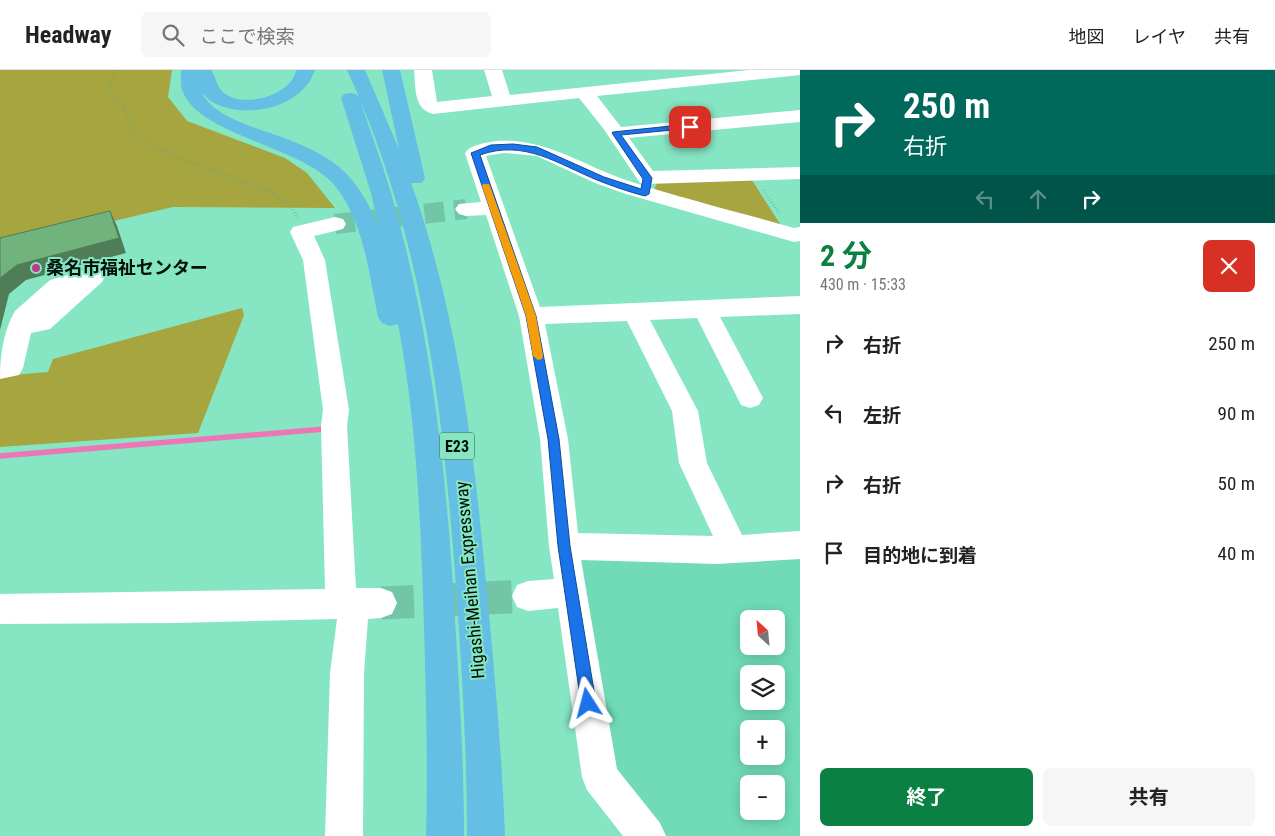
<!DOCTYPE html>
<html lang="ja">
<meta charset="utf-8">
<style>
body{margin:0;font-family:"Roboto Condensed","Noto Sans JP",sans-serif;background:#f6f6f6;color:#222;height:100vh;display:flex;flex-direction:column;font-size:19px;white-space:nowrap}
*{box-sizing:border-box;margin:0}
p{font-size:16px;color:#767676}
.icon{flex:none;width:28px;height:28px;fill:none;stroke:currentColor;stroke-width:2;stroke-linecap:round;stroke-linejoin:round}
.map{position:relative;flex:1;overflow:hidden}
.drawer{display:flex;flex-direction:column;background:#fff;width:475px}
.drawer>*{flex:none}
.top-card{background:#00695c;color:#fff;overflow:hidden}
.needle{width:32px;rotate:334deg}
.controls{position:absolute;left:740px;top:540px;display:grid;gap:10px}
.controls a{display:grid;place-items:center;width:45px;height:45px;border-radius:8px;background:#fff;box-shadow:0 2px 12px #0003;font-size:25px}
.pin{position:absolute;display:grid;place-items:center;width:42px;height:42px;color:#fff;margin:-21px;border-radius:10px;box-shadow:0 2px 8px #0006}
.me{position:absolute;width:55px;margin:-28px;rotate:351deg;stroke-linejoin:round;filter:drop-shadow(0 0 4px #0008)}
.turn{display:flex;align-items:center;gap:18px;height:105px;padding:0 20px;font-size:22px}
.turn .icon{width:65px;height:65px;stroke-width:2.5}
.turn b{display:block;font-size:35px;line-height:42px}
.lanes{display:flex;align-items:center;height:48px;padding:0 20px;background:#0003;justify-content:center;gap:25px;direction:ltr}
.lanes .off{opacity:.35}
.round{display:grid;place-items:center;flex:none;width:52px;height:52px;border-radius:8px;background:#f6f6f6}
.head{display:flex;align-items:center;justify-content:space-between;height:85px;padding:0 20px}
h1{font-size:30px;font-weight:700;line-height:38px;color:#0b8043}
.primary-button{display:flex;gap:10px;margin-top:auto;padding:10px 20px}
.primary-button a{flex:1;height:58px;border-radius:8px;background:#0b8043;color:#fff;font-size:20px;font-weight:700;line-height:58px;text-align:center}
.primary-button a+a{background:#f6f6f6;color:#222}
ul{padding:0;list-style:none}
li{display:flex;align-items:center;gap:15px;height:70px;padding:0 20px}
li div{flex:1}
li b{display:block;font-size:19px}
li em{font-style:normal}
header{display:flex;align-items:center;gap:30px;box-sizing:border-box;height:70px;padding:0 25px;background:#fff;border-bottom:1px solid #e0e0e0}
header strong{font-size:24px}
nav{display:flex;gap:28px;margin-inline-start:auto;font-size:18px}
.search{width:350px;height:45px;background:#f6f6f6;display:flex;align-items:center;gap:12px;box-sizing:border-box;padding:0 18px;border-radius:8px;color:#767676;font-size:19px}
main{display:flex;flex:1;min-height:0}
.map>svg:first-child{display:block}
.built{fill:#70dbb6;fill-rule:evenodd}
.green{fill:#a6a540}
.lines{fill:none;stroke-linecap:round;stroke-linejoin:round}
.stream{stroke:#ee76b7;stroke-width:5.5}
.minor-tunnel-far1{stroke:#72c6a7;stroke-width:20;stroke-dasharray:20 10;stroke-linecap:butt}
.minor-tunnel{stroke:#72c6a7;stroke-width:33;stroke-dasharray:33 16;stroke-linecap:butt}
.path{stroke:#5da58b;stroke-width:2.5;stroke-dasharray:0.5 2.5;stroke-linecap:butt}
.minor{fill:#fff;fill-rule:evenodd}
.highway{fill:#65bee4;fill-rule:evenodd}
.shaded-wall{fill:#4f7d57}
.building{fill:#71b37c;stroke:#4f7d57}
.route{fill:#1a73e8;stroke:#114b97}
.slow{fill:#f59e0b}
.poi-dot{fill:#bb3b86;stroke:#86e6c3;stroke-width:2}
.labels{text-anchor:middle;stroke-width:4;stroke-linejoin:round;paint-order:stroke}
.shield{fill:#86e6c3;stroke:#285041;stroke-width:1}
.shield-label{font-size:16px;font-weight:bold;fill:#001009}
.poi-label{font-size:18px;font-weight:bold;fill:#001009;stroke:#86e6c3;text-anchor:start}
.street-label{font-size:18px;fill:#001009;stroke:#86e6c3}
</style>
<header>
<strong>Headway</strong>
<div class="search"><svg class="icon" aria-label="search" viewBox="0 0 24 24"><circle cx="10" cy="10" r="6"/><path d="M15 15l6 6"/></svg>ここで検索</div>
<nav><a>地図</a><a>レイヤ</a><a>共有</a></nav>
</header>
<main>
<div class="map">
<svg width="800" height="766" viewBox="0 0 800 766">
<rect width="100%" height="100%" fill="#86e6c3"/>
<path class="built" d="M800,484V766H661L613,703L582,491L593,486ZM749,549H776V576H749ZM749,604H776V631H749ZM749,659H776V686H749ZM749,714H776V741H749Z"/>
<path class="green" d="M0,0H172L168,27L187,51L285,88L307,103L335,138L173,137L0,178Z
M750,107L782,157L653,122L657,113Z
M242,238L244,245L198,363L0,377V306L48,302L53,289Z"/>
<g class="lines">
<path class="stream" d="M0,386L325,359"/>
<path class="minor-tunnel-far1" d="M335,154L466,139"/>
<path class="minor-tunnel" d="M381,533L528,526"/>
<path class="path" d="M116,0L110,12L111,21L122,33L134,61L152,76L184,90L270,121L288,133L298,148
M763,120L779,143"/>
<path class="minor" d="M414,0H432L437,32L492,26L484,0H502L510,25L749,0H800V5L597,26L621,57L800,40V52L629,68L653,101L800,97V109L647,114L640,113L603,58L579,28L433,44C413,39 416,17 414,0Z
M496,71C547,68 581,95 626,110C681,128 738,142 794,158L800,157V171L794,172L626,124L595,113L537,86L504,83L486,86L540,237L800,226V244L720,247L763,328L759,335L750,338L741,335L697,248L650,250L698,341L707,393L742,465L800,461V489L717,494L581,490L617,699L660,753L666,766H623L587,720L582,707L558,538L528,541L517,537L512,526L517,515L528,511L554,509L549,476L540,369L519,246L486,145L466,146L459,144L455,139L459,134L481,132L465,83C471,74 486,73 496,71ZM627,251L672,341L679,393L713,466L578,463L568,369L545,254Z
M335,147L343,149L346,154L343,159L314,166L325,190L349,340L347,356L356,518H381L392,522L397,533L392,544L381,548L368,549L364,603L363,766H325L330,603L337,549L175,553L0,554V524L325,519L321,356L323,340L303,190L290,162L293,157Z
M94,198L102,200L105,206L102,212L50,259L31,263L23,298L19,305L0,309C0,287 3,261 15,241L50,210Z"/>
<path class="highway" d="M181,0H211C217,8 216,17 224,23C242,37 279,28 292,10C294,7 295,3 297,0H315C312,6 310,13 305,17C285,41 241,47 214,33C209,31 206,26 202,23C215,49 262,59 287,69C305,76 323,84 338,96C357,111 368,133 378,155L371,123L341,28L344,24L350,23L356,24L359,27L347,0H365L399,79L382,0H400L425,108L422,113H411C457,241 474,379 486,513C494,597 502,682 505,766H467C467,683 462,600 456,517C444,351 425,184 360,30C370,61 382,92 391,123C433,267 448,417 456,566C460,633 464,699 464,766H426C428,697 426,628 424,558C421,457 417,354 398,254L390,256L382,253L378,247C369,204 364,153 336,117C302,74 189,65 181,15C181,10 181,5 181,0Z"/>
</g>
<path class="shaded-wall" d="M110,141L117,156L126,183L26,210L9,224L0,260V208L17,195Z"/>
<path class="building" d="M110,141L119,168L17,195L0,208V168Z"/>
<path class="route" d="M690,54L694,57L693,58L621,65L652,108L649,124L645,126C629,122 612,116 597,110C558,94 524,69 480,85L536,246L559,369L570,476L596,633L593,638L588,640L584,638L581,633L558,476L548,369L526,246L471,83L491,75L513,74L537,77L604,107L641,119L643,109L612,63L613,62Z"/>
<path class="slow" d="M483,114H489L490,116L536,246L543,286L542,289L538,290L533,286L526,246L482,116Z"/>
<circle class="poi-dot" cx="36" cy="198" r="5"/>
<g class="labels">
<rect class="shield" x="439.5" y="362.5" width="35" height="27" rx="4"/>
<g class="shield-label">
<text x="457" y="382">E23</text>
</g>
<g class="poi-label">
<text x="46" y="204">桑名市福祉センター</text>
</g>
<g class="street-label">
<text transform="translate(470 510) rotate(-95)" y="6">Higashi-Meihan Expressway</text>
</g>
</g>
</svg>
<div class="controls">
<a><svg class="needle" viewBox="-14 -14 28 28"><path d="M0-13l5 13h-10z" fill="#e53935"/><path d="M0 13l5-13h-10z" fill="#767676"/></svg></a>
<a><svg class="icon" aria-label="layers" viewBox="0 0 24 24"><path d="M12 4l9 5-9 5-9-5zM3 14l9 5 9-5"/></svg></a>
<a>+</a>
<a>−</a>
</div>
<div class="pin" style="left:690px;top:57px;background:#d93025"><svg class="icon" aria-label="arrive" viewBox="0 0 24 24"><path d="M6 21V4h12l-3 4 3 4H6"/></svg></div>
<svg class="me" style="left:588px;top:633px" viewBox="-20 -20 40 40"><path d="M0-17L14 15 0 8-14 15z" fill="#1a73e8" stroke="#fff" stroke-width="4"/></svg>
</div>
<section class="drawer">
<div class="top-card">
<div class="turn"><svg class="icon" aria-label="right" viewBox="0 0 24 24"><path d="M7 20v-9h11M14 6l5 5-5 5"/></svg><div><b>250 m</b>右折</div></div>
<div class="lanes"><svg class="icon off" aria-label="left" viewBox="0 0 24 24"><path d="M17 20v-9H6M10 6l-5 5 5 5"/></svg><svg class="icon off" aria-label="ahead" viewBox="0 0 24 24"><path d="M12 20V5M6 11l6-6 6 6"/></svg><svg class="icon" aria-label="right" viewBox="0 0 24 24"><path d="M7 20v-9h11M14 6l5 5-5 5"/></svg></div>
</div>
<div class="head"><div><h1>2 分</h1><p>430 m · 15:33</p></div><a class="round" style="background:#d93025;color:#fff"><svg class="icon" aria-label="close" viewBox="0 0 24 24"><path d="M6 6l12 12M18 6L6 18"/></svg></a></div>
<ul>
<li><svg class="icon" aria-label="right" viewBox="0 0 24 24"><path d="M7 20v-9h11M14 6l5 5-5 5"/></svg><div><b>右折</b></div><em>250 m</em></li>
<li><svg class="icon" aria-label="left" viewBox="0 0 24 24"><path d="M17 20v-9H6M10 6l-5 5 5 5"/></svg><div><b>左折</b></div><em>90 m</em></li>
<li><svg class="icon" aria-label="right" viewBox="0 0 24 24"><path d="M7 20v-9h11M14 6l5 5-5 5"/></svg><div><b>右折</b></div><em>50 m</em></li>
<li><svg class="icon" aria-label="arrive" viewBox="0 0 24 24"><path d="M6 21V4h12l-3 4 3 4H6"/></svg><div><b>目的地に到着</b></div><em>40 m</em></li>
</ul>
<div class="primary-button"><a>終了</a><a>共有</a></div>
</section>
</main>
